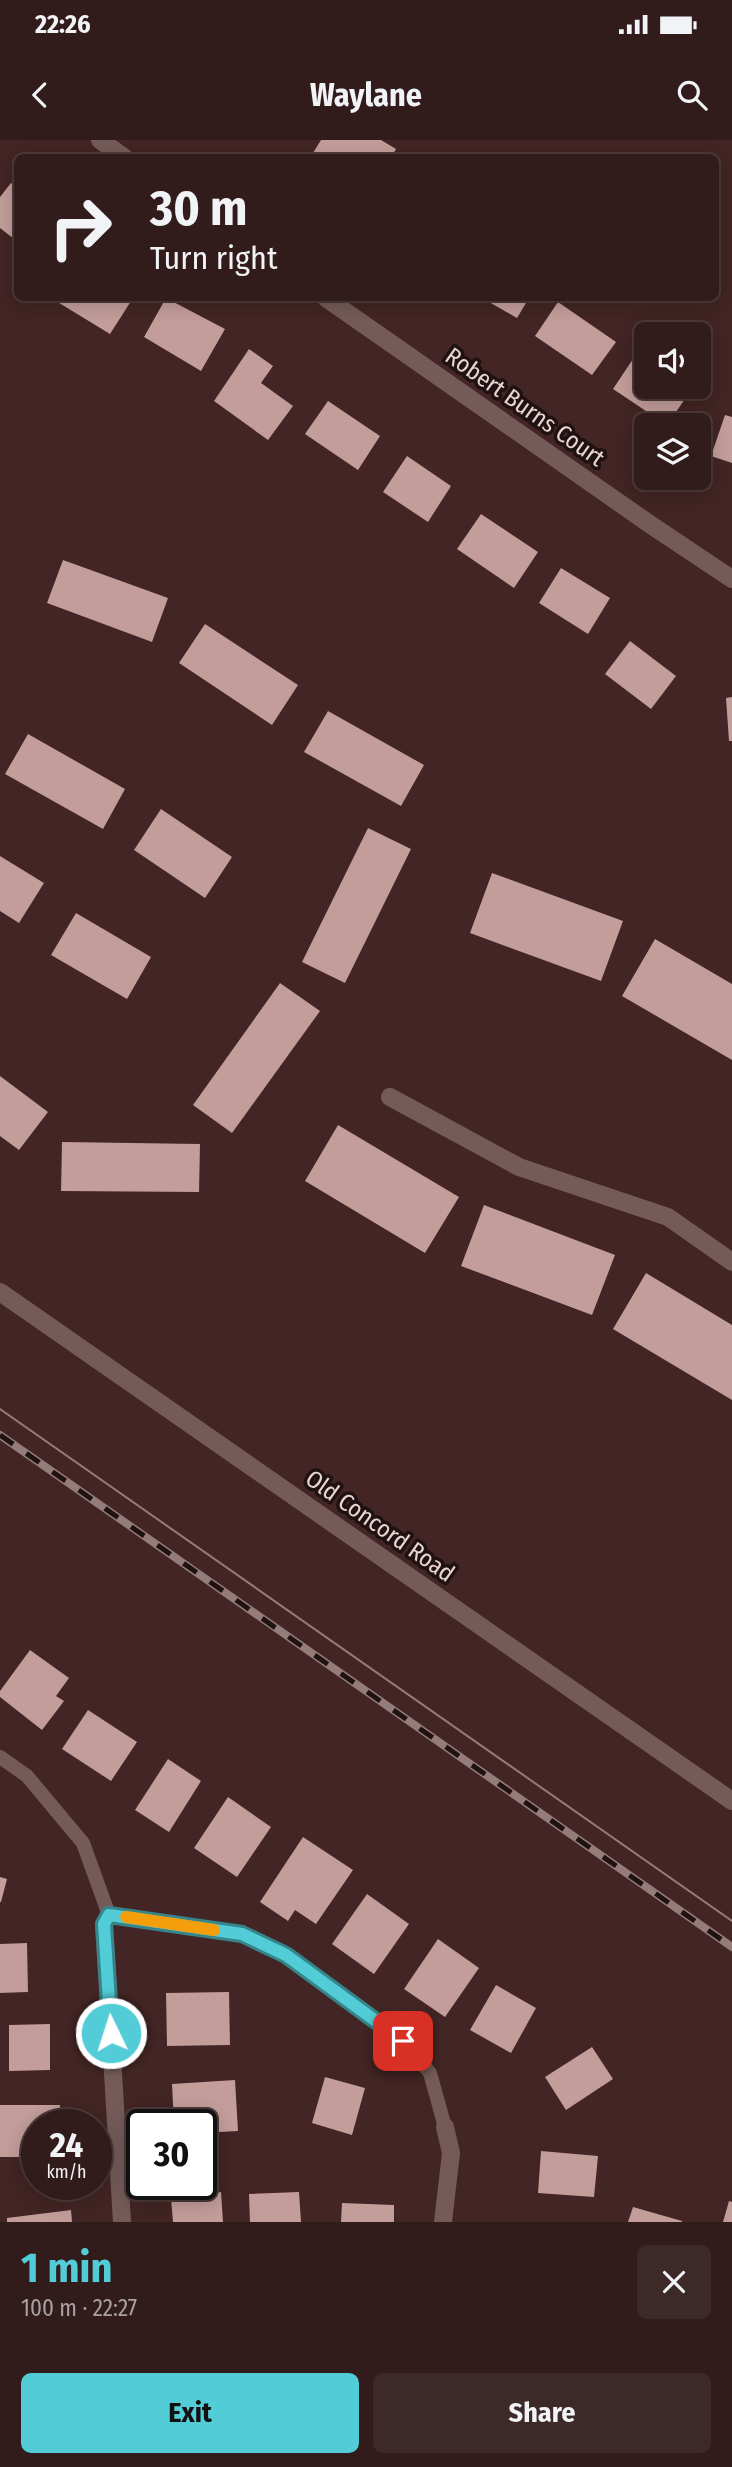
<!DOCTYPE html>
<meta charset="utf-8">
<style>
body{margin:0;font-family:"Fira Sans Condensed",sans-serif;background:#3d2928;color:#f1f3f6;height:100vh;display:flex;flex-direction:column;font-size:26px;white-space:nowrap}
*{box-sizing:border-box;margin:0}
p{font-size:23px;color:#a8a1a3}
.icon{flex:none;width:38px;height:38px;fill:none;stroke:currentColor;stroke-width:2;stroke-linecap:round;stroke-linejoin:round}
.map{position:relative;height:2082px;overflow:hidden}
.side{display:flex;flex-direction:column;background:#321c1b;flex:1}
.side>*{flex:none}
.guide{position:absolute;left:14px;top:14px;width:705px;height:147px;border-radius:10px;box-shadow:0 4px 18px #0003,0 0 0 2px #4d3a3a;background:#321c1b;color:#f1f3f6;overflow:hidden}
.tools{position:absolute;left:634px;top:182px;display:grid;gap:14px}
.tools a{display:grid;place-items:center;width:77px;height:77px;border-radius:10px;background:#321c1b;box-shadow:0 4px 18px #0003,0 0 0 2px #4d3a3a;font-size:35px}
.speed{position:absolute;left:21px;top:1969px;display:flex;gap:14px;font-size:35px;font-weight:700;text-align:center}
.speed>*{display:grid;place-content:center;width:91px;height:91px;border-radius:50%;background:#321c1b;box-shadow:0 4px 18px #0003,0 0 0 2px #4d3a3a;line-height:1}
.speed small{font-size:18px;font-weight:400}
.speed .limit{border:4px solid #111;border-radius:10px;background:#fff;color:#111}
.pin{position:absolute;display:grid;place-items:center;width:60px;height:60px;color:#fff;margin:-30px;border-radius:14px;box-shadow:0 4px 10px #0006}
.me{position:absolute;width:77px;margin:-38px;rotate:356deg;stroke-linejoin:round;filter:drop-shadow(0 0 5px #0008)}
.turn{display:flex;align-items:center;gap:24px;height:147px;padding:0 21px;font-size:32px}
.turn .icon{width:91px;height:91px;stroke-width:2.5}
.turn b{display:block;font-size:49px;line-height:60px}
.round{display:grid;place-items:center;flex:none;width:74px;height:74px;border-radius:10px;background:#3d2928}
.overview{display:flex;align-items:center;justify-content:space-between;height:119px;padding:0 21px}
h1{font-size:42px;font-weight:700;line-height:52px;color:#52ccd6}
.button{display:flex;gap:14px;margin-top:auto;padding:14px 21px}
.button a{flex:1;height:80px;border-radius:10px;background:#52ccd6;color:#111;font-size:28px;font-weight:700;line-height:80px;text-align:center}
.button a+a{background:#3d2928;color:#f1f3f6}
.status{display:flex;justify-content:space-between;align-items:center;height:49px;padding:0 35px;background:#321c1b;direction:ltr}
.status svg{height:19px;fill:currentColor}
header{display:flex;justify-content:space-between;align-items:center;height:91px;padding:0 21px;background:#321c1b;font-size:32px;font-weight:700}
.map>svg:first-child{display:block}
.building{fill:#c29d9a}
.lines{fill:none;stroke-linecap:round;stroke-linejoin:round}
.service{stroke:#745b59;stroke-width:14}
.minor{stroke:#745b59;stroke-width:18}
.tertiary{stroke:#745b59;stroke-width:18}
.tram{stroke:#947c7a;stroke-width:2}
.rail-casing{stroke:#947c7a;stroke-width:8}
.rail{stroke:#201212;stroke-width:5;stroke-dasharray:16;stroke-linecap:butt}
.route-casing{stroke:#35858b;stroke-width:18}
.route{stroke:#52ccd6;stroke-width:12}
.slow{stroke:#f59e0b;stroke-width:12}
.labels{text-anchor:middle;stroke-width:7;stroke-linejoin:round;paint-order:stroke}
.street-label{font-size:24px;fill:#e8d4d2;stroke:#201212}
</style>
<div class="status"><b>22:26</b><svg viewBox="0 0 49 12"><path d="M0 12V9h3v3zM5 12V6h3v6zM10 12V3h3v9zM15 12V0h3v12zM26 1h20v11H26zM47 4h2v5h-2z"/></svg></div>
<header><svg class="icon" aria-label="back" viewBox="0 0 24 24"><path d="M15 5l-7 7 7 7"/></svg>Waylane<svg class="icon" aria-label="search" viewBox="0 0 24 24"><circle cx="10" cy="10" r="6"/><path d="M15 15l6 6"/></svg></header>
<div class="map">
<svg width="732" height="2082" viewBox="0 0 732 2082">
<rect width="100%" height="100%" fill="#422524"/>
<path class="building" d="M321,0H381L396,9L391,18H319L313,13Z
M11,43L18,48V102L0,88V57Z
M51,158H133L110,194Z
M166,158L225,189L201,231L144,197Z
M491,158H529L517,178L489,162Z
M558,162L616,202L592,235L535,196Z
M249,209L273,226L261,243L293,266L268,300L214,261Z
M635,216L646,224V247H680L689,253L667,285L613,249Z
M328,261L380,296L358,330L305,294Z
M725,275L732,277V323L711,316Z
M407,316L451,346L428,382L383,352Z
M481,374L538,412L514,448L457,409Z
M63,420L168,458L152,502L47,463Z
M561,428L610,458L588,494L539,463Z
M205,484L298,545L272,585L179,523Z
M630,501L676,536L651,569L605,534Z
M732,557V601H729L726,558Z
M328,571L424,625L401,666L304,612Z
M28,594L125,649L103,689L5,634Z
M161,669L232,717L205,758L134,710Z
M368,688L411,709L345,843L302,822Z
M0,716L44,743L19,783L0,771Z
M492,733L623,781L601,841L470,793Z
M76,773L151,817L127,859L51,815Z
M655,799L732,844V920L622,856Z
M280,843L320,871L232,993L193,965Z
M0,936L48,972L19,1010L0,996Z
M338,985L459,1057L425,1113L305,1041Z
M62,1002L200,1004L199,1052L61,1051Z
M484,1065L615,1115L592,1175L461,1126Z
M646,1133L732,1185V1260L613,1189Z
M30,1510L69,1538L56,1556L64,1561L42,1590L0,1557V1551Z
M88,1570L137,1602L111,1641L62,1609Z
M168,1619L201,1641L169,1692L135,1670Z
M228,1657L271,1687L237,1737L194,1708Z
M303,1697L353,1730L316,1784L295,1770L288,1781L260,1762Z
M0,1737L7,1739L1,1762H0Z
M367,1754L409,1784L374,1834L332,1804Z
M438,1799L479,1828L445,1877L404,1849Z
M27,1803L28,1852L0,1853V1804Z
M496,1845L536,1868L511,1913L470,1890Z
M229,1852L230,1905L167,1906L166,1853Z
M50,1884V1930L9,1931V1885Z
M592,1907L613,1939L566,1970L545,1937Z
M325,1937L365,1948L352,1995L312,1983Z
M235,1940L238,1991L201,1993V1984H174L172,1944Z
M0,1965H60V1984H37V2017H0Z
M541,2011L598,2016L594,2057L538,2053Z
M221,2052L223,2082H173L171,2058Z
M299,2052L301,2082H250L249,2054Z
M729,2061L732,2062V2082H723Z
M342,2063L394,2065V2082H341Z
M633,2067L682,2081V2082H628Z
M71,2070L72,2082H7V2078Z"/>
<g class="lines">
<path class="service" d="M0,1617L27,1636L83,1703L109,1775L242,1794L286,1815L403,1901L430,1933L445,1987"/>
<path class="minor" d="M100,0L125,18
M326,158L651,385L732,439
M390,957L519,1027L668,1077L732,1122
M109,1775L104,1784L122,2082
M443,2082L451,2013L445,1987"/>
<path class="tertiary" d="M0,1152L732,1661"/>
<path class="tram" d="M0,1269L732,1781"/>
<defs>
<path id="rail" d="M0,1295L732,1807"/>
</defs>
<use href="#rail" class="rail-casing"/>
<use href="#rail" class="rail"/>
</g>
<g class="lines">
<defs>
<path id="route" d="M111,1893L104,1784L109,1775L242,1794L286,1815L403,1901"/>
</defs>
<use href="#route" class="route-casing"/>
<use href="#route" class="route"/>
<path class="slow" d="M126,1777L214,1790"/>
</g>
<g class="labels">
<g class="street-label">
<text transform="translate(525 267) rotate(35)" y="8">Robert Burns Court</text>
<text transform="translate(380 1386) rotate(35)" y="8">Old Concord Road</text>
</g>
</g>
</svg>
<div class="tools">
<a><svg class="icon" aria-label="sound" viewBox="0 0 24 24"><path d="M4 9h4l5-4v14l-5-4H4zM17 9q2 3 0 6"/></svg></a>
<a><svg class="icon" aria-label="layers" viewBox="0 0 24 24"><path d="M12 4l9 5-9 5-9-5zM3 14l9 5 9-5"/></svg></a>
</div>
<div class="speed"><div>24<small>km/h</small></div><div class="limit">30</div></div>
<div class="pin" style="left:403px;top:1901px;background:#d93025"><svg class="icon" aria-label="arrive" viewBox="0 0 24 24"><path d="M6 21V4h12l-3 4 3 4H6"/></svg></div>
<svg class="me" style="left:111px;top:1893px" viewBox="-20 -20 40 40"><circle r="17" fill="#52ccd6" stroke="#fff" stroke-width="3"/><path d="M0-11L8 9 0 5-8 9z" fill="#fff"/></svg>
<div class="guide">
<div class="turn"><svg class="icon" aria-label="right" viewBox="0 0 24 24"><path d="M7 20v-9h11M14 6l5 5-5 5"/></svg><div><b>30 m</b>Turn right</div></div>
</div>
</div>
<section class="side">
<div class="overview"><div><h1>1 min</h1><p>100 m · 22:27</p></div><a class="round"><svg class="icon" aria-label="close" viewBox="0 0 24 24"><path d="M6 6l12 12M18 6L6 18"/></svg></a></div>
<div class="button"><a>Exit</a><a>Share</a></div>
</section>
